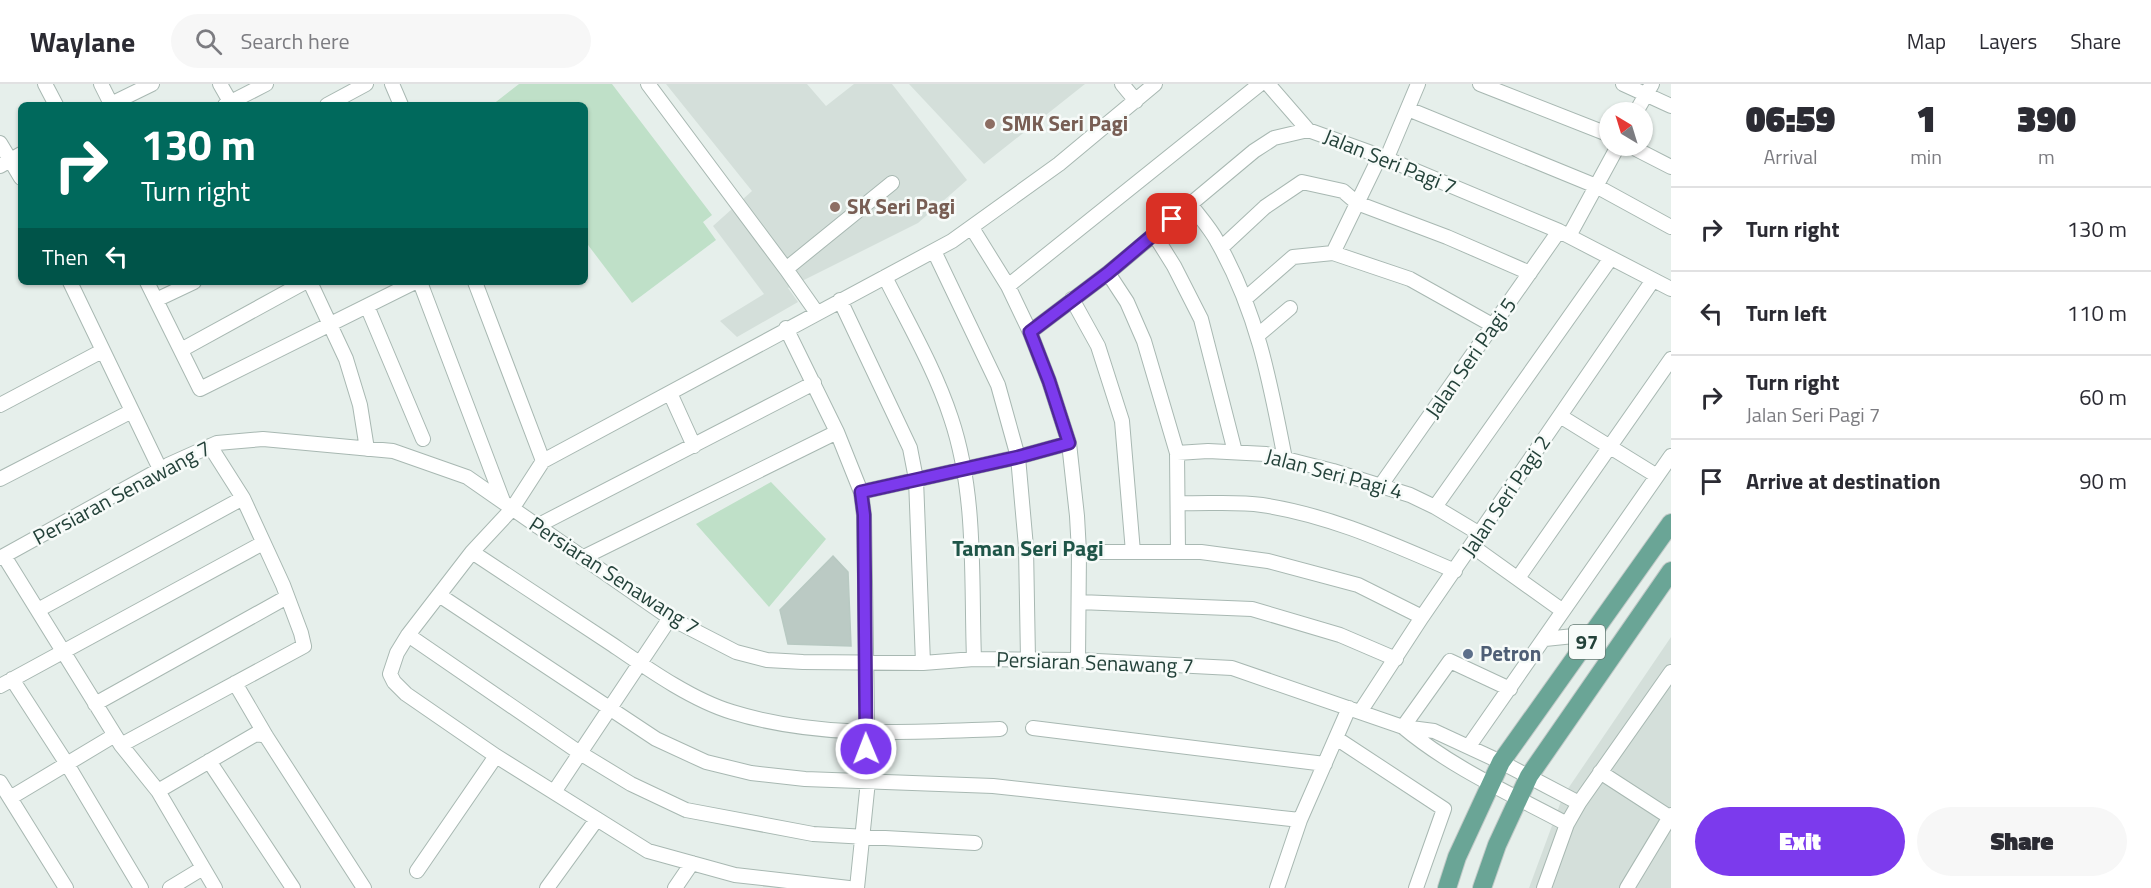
<!DOCTYPE html>
<style>
body{margin:0;font-family:"Titillium Web",sans-serif;background:#f7f7f7;color:#2b2b33;height:100vh;display:flex;flex-direction:column;font-size:22px;white-space:nowrap}
*{box-sizing:border-box;margin:0}
p{font-size:20px;color:#7c7c81}
.icon{flex:none;width:33px;height:33px;fill:none;stroke:currentColor;stroke-width:2;stroke-linecap:round;stroke-linejoin:round}
.map{position:relative;flex:1;overflow:hidden}
.drawer{display:flex;flex-direction:column;background:#fff;width:480px}
.drawer>*{flex:none}
.top-card{position:absolute;left:18px;top:18px;width:570px;height:183px;border-radius:9px;box-shadow:0 2px 4px #0004;background:#00695c;color:#fff;overflow:hidden}
.needle{width:39px;rotate:322deg}
.tools{position:absolute;left:1599px;top:18px;display:grid;gap:12px}
.tools a{display:grid;place-items:center;width:54px;height:54px;border-radius:50%;background:#fff;box-shadow:0 2px 4px #0004;font-size:30px}
.pin{position:absolute;display:grid;place-items:center;width:51px;height:51px;color:#fff;margin:-26px;border-radius:12px;box-shadow:0 3px 9px #0006}
.me{position:absolute;width:66px;margin:-33px;rotate:359deg;stroke-linejoin:round;filter:drop-shadow(0 0 4px #0008)}
.turn{display:flex;align-items:center;gap:21px;height:126px;padding:0 24px;font-size:27px}
.turn .icon{width:78px;height:78px;stroke-width:2.5}
.turn b{display:block;font-size:42px;line-height:51px}
.then{display:flex;align-items:center;height:57px;padding:0 24px;background:#0003;gap:12px;font-size:22px}
.eta{display:flex;justify-content:space-evenly;align-items:center;height:102px;text-align:center}
.eta b{font-size:36px;font-weight:800;line-height:42px}
.action{display:flex;gap:12px;margin-top:auto;padding:12px 24px}
.action a{flex:1;height:69px;border-radius:36px;background:#7c3aed;color:#fff;font-size:24px;font-weight:800;line-height:69px;text-align:center}
.action a+a{background:#f7f7f7;color:#2b2b33}
ul{padding:0;list-style:none}
li{display:flex;align-items:center;gap:18px;height:84px;padding:0 24px;border-top:2px solid #e1e1e2}
li div{flex:1}
li b{display:block;font-size:22px}
li em{font-style:normal}
header{display:flex;align-items:center;gap:36px;box-sizing:border-box;height:84px;padding:0 30px;background:#fff;border-bottom:2px solid #e1e1e2}
header strong{font-size:28px}
nav{display:flex;gap:33px;margin-inline-start:auto;font-size:21px}
.search{width:420px;height:54px;background:#f7f7f7;display:flex;align-items:center;gap:15px;box-sizing:border-box;padding:0 21px;border-radius:33px;color:#7c7c81;font-size:22px}
main{display:flex;flex:1;min-height:0}
.map>svg:first-child{display:block}
.built{fill:#d4dfda}
.green{fill:#bfe0c8}
.building{fill:#bbcac4;stroke:#b8c9c2;stroke-width:1.5}
.lines{fill:none;stroke-linecap:round;stroke-linejoin:round}
.minor-casing{stroke:#a8b8b2;stroke-width:16}
.major-casing{stroke:#c2cac8;stroke-width:20}
.minor{stroke:#fff;stroke-width:14}
.major{stroke:#6aa596;stroke-width:18}
.route-casing{stroke:#51269a;stroke-width:15}
.route{stroke:#7c3aed;stroke-width:10}
.education-dot{fill:#8d6e63;stroke:#f7fbf9;stroke-width:2}
.service-dot{fill:#5c6f8a;stroke:#f7fbf9;stroke-width:2}
.labels{text-anchor:middle;stroke-width:5;stroke-linejoin:round;paint-order:stroke}
.shield{fill:#f7fbf9;stroke:#637a73;stroke-width:1.5}
.shield-label{font-size:20px;font-weight:bold;fill:#24423a}
.education-label{font-size:21px;font-weight:bold;fill:#785e54;stroke:#f7fbf9;text-anchor:start}
.street-label{font-size:21px;fill:#24423a;stroke:#f7fbf9}
.service-label{font-size:21px;font-weight:bold;fill:#4e5e75;stroke:#f7fbf9;text-anchor:start}
.neighbourhood-label{font-size:22px;font-weight:bold;fill:#1f5548;stroke:#f7fbf9}
</style>
<header>
<strong>Waylane</strong>
<div class="search"><svg class="icon" aria-label="search" viewBox="0 0 24 24"><circle cx="10" cy="10" r="6"/><path d="M15 15l6 6"/></svg>Search here</div>
<nav><a>Map</a><a>Layers</a><a>Share</a></nav>
</header>
<main>
<div class="map">
<svg width="1671" height="804" viewBox="0 0 1671 804">
<rect width="100%" height="100%" fill="#e6efeb"/>
<path class="built" d="M666,0H807L826,22L854,0H892L967,96L918,139L788,204L798,218L737,253L720,237L764,210L713,142L752,107Z
M909,0H1085L984,80Z
M1671,553V804H1529L1563,712Z"/>
<path class="green" d="M519,0H612L712,131L703,138L716,156L632,219L585,157V21H492Z
M771,398L826,455L769,523L696,440Z"/>
<path class="building" d="M833,472L848,488L851,562L788,560L780,526Z"/>
<g class="lines">
<defs>
<path id="minor" d="M45,0L56,21
M101,0L111,20
M220,0L232,21
M392,0L401,21
M648,0L786,185L892,99
M1122,0L1136,17
M1268,0L1308,46
M1480,0L1610,51
M1623,0L1671,22
M109,21L152,0
M225,21L266,0
M327,21L366,0
M1408,25L1596,102L1671,143
M1636,28L1652,0
M0,59L21,94
M1630,62L1671,83
M1386,76L1418,0
M0,82L21,70
M1190,120C1199,132 1210,144 1217,157C1257,227 1270,297 1285,375
M972,144L1008,202L1030,248L1049,297L1069,359L1077,432L1079,468L1078,576
M1154,150L1174,182L1201,235L1235,368
M1569,152L1618,62
M1221,164L1265,123L1302,98L1343,107L1357,119L1447,153L1530,189
M934,167L998,301L1018,373L1026,463L1028,575
M1333,169L1380,72
M786,185L817,229
M1108,189L1127,218L1144,257L1177,369L1178,467
M885,193C908,239 935,285 951,334C977,411 971,495 974,575
M70,198L160,385
M147,198L200,305L415,198
M310,198L346,275L360,321L367,365
M420,198L503,417
M475,198L543,377
M1008,202L1260,0
M1246,214L1293,173L1333,169L1410,195L1494,242
M1072,215L1098,262L1122,337L1133,468
M156,216L194,198
M840,216L910,364L916,395L923,579
M367,222L423,355
M786,244L837,348L861,408L864,431L868,697L857,804
M1030,248L1108,189L1254,67L1274,54L1308,46L1380,72L1559,147L1671,205
M1257,252L1290,224
M181,266L305,198
M670,309L694,362
M0,321L102,267
M1560,332L1657,392
M1177,369L1208,367L1266,370L1333,387L1410,411L1435,423L1480,450
M0,395L132,327
M1381,401L1559,147
M861,408L1018,373L1069,359
M1179,419C1206,420 1236,417 1262,421C1330,431 1392,460 1455,487
M1435,423L1611,174
M537,442L814,299
M1472,462L1563,527
M472,468C519,499 566,530 613,561C648,585 692,616 732,628C819,655 911,648 1000,645
M1079,468H1201L1268,477L1358,501L1422,533
M4,472L121,661L158,707L215,804
M0,474L168,381L217,359L263,355L393,367L467,393L670,534L736,568L767,576L803,578L923,579L974,575L1078,576L1232,584L1403,643L1434,647L1501,678L1579,719
M582,474L837,348
M1518,494L1671,275
M439,511L656,655L706,678L751,689L805,695L993,702L1300,736
M1079,518L1252,525L1340,551L1396,575
M38,526L243,414
M408,551L580,669L631,700L686,726L813,750L975,759
M1545,555L1593,550
M12,595L67,680L141,804
M235,599L266,652L364,804
M0,602L263,459
M95,620L287,513
M1360,628L1422,533L1653,196
M1403,643C1452,684 1511,710 1567,740
M1403,643L1450,577L1510,605
M1033,644L1325,680
M1336,654L1444,725L1416,804
M121,661L304,562L301,549L283,501L243,414L210,362
M1469,662L1671,372
M209,677L293,804
M1600,688L1671,734
M0,698L66,804
M158,707L256,650L266,652
M554,708L670,534
M10,714L115,651
M417,787L496,672
M170,804L203,784
M547,804L597,735
M675,804L692,779
M849,804L735,791L648,767L496,672L406,610L394,598L390,590L397,569L408,551L472,468L512,425L543,377L952,157L1059,80L1155,0
M1277,804L1300,736L1349,624
M1544,804L1567,740L1579,719L1671,588
M1627,804L1671,731"/>
<path id="major" d="M1447,804L1457,773L1501,678L1671,439
M1482,804L1497,761L1529,692L1671,487"/>
</defs>
<use href="#minor" class="minor-casing"/>
<use href="#major" class="major-casing"/>
<use href="#minor" class="minor"/>
<use href="#major" class="major"/>
</g>
<g class="lines">
<defs>
<path id="route" d="M866,665L864,431L861,408L1018,373L1069,359L1049,297L1030,248L1108,189L1172,135"/>
</defs>
<use href="#route" class="route-casing"/>
<use href="#route" class="route"/>
</g>
<g class="education-dot">
<circle cx="990" cy="40" r="6"/>
<circle cx="835" cy="123" r="6"/>
</g>
<circle class="service-dot" cx="1468" cy="570" r="6"/>
<g class="labels">
<rect class="shield" x="1569" y="541" width="36" height="34" rx="4.5"/>
<g class="shield-label">
<text x="1587" y="565">97</text>
</g>
<g class="education-label">
<text x="1002" y="47">SMK Seri Pagi</text>
<text x="847" y="130">SK Seri Pagi</text>
</g>
<g class="street-label">
<text transform="translate(1390 78) rotate(22)" y="7">Jalan Seri Pagi 7</text>
<text transform="translate(1471 274) rotate(-55)" y="7">Jalan Seri Pagi 5</text>
<text transform="translate(1334 390) rotate(15)" y="7">Jalan Seri Pagi 4</text>
<text transform="translate(122 409) rotate(-28)" y="7">Persiaran Senawang 7</text>
<text transform="translate(1506 412) rotate(-56)" y="7">Jalan Seri Pagi 2</text>
<text transform="translate(614 492) rotate(33)" y="7">Persiaran Senawang 7</text>
<text transform="translate(1095 579) rotate(2)" y="7">Persiaran Senawang 7</text>
</g>
<g class="service-label">
<text x="1480" y="577">Petron</text>
</g>
<g class="neighbourhood-label">
<text x="1028" y="472">Taman Seri Pagi</text>
</g>
</g>
</svg>
<div class="tools">
<a><svg class="needle" viewBox="-14 -14 28 28"><path d="M0-13l5 13h-10z" fill="#e53935"/><path d="M0 13l5-13h-10z" fill="#7c7c81"/></svg></a>
</div>
<div class="pin" style="left:1172px;top:135px;background:#d93025"><svg class="icon" aria-label="arrive" viewBox="0 0 24 24"><path d="M6 21V4h12l-3 4 3 4H6"/></svg></div>
<svg class="me" style="left:866px;top:665px" viewBox="-20 -20 40 40"><circle r="17" fill="#7c3aed" stroke="#fff" stroke-width="3"/><path d="M0-11L8 9 0 5-8 9z" fill="#fff"/></svg>
<div class="top-card">
<div class="turn"><svg class="icon" aria-label="right" viewBox="0 0 24 24"><path d="M7 20v-9h11M14 6l5 5-5 5"/></svg><div><b>130 m</b>Turn right</div></div>
<div class="then">Then<svg class="icon" aria-label="left" viewBox="0 0 24 24"><path d="M17 20v-9H6M10 6l-5 5 5 5"/></svg></div>
</div>
</div>
<section class="drawer">
<div class="eta">
<div><b>06:59</b><p>Arrival</p></div>
<div><b>1</b><p>min</p></div>
<div><b>390</b><p>m</p></div>
</div>
<ul>
<li><svg class="icon" aria-label="right" viewBox="0 0 24 24"><path d="M7 20v-9h11M14 6l5 5-5 5"/></svg><div><b>Turn right</b></div><em>130 m</em></li>
<li><svg class="icon" aria-label="left" viewBox="0 0 24 24"><path d="M17 20v-9H6M10 6l-5 5 5 5"/></svg><div><b>Turn left</b></div><em>110 m</em></li>
<li><svg class="icon" aria-label="right" viewBox="0 0 24 24"><path d="M7 20v-9h11M14 6l5 5-5 5"/></svg><div><b>Turn right</b><p>Jalan Seri Pagi 7</p></div><em>60 m</em></li>
<li><svg class="icon" aria-label="arrive" viewBox="0 0 24 24"><path d="M6 21V4h12l-3 4 3 4H6"/></svg><div><b>Arrive at destination</b></div><em>90 m</em></li>
</ul>
<div class="action"><a>Exit</a><a>Share</a></div>
</section>
</main>
